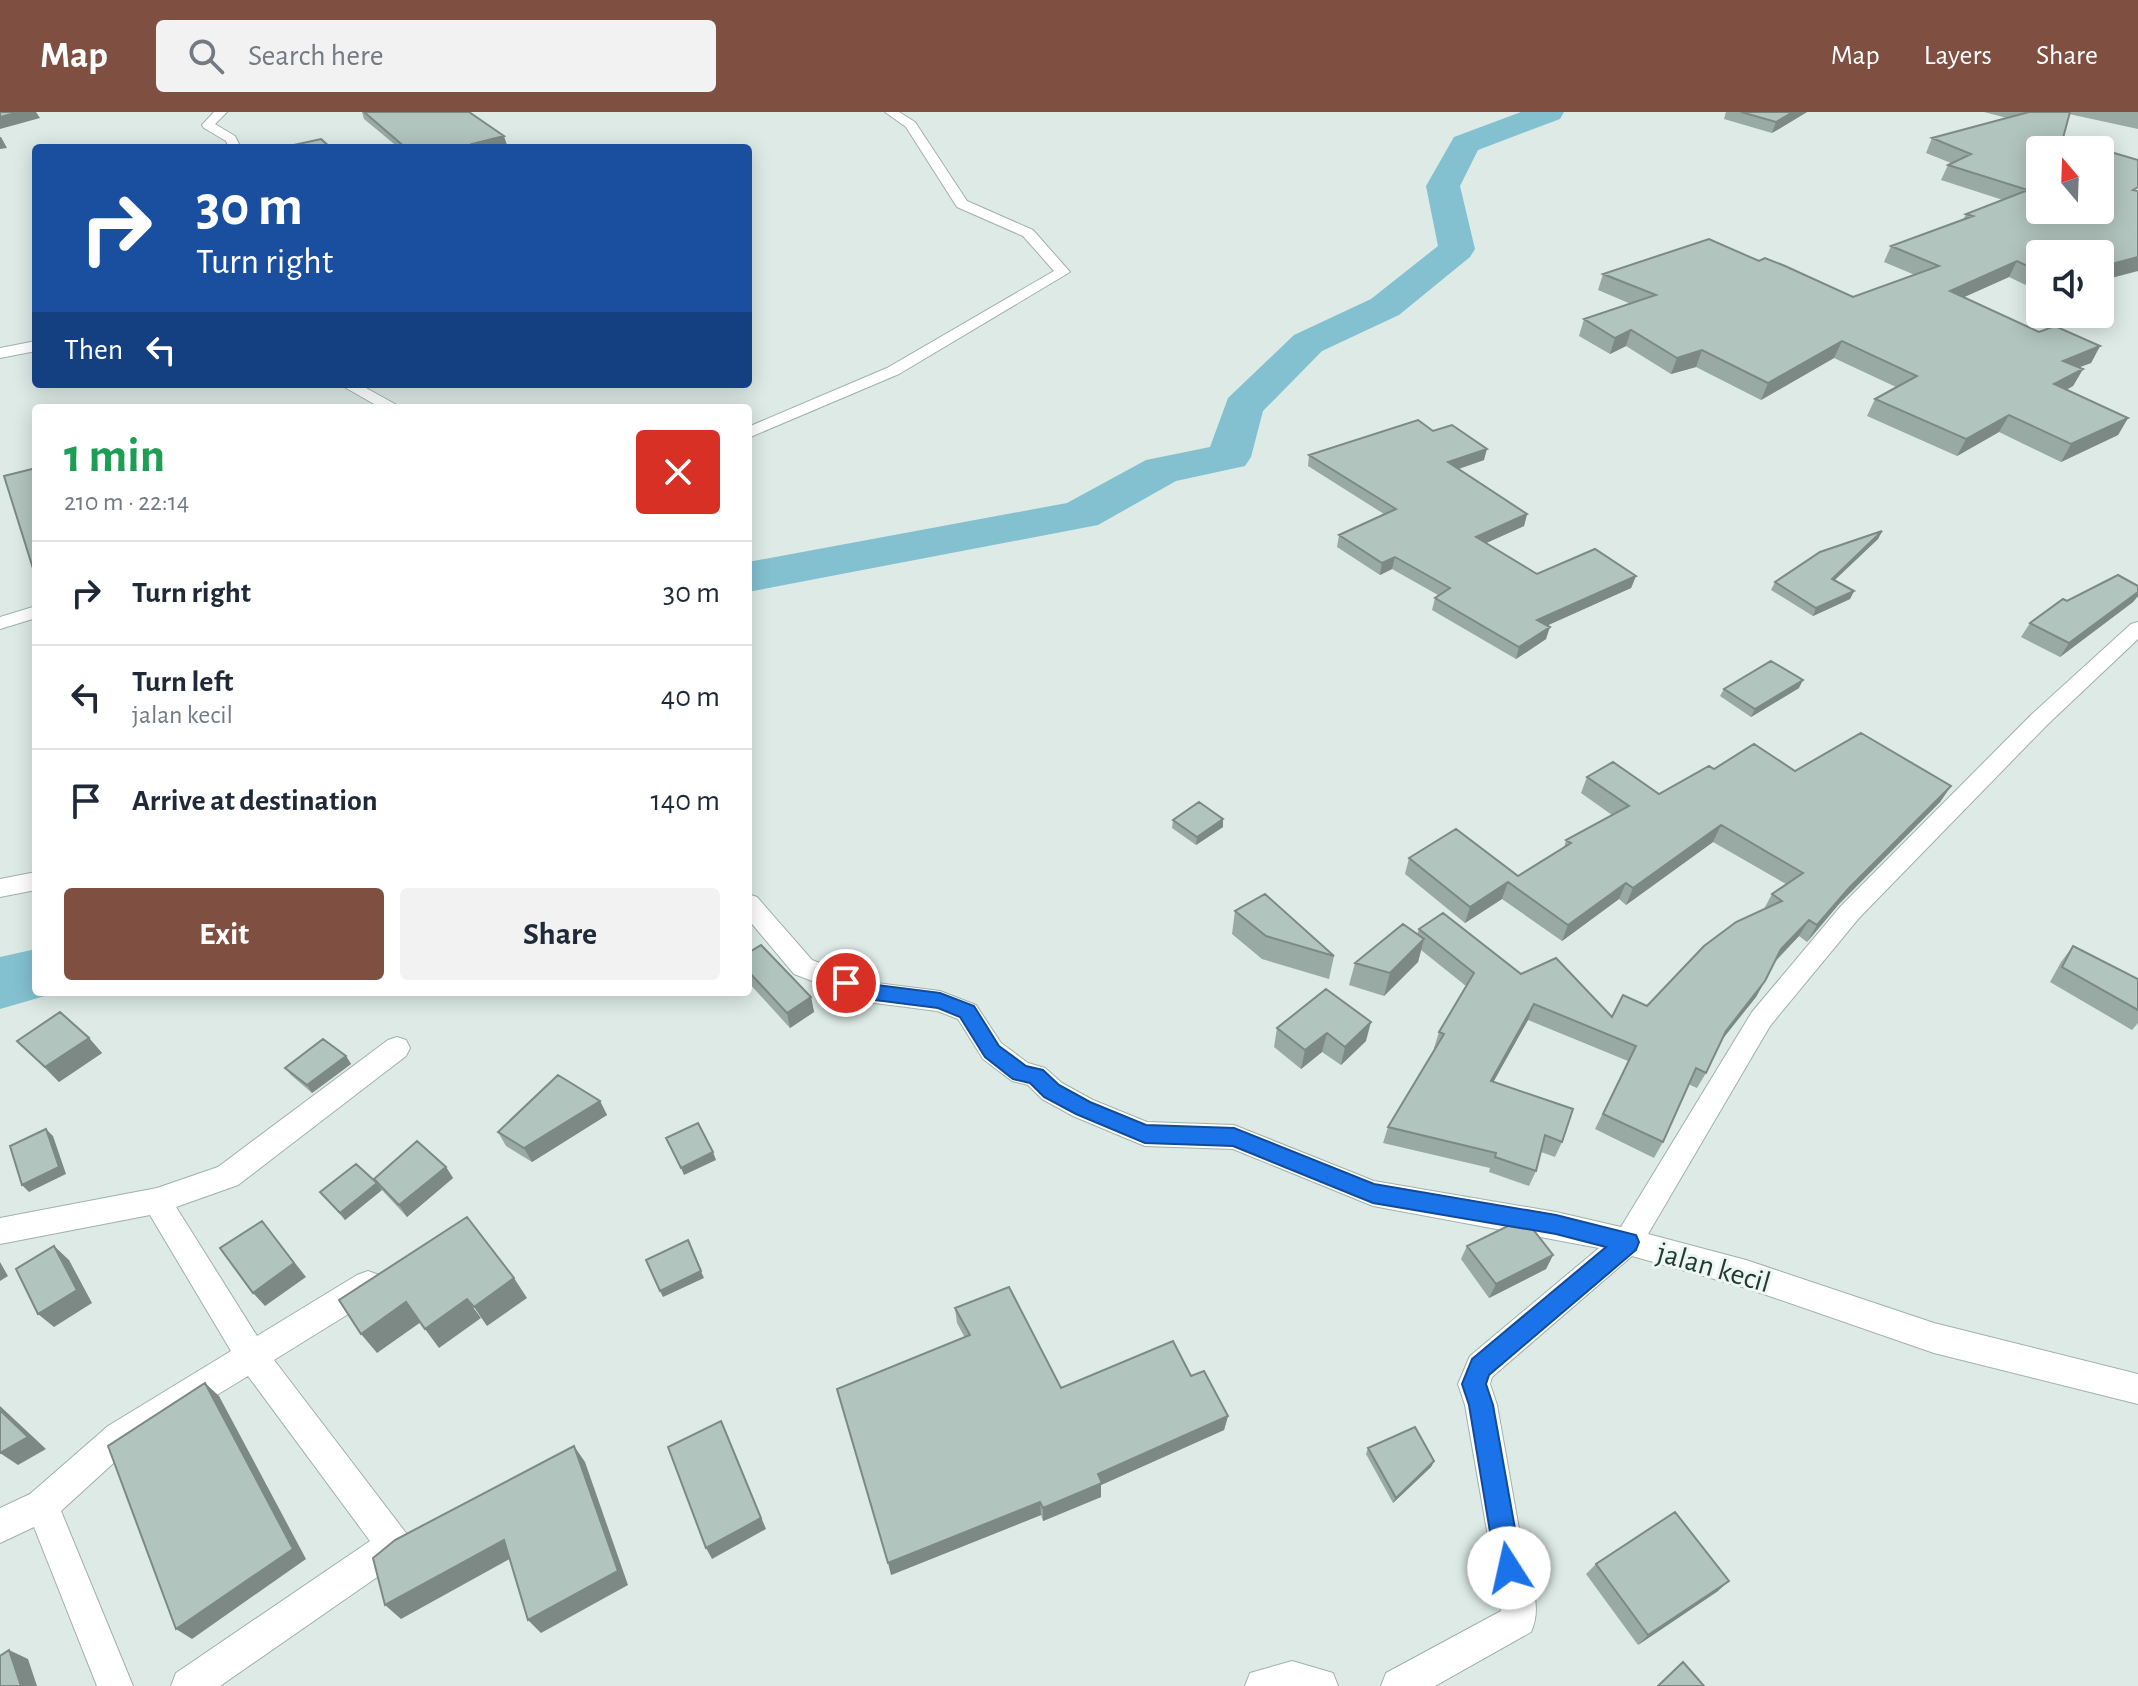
<!DOCTYPE html>
<meta charset="utf-8">
<style>
body{margin:0;font-family:"Alegreya Sans",sans-serif;background:#f2f2f3;color:#1f2937;height:100vh;display:flex;flex-direction:column;font-size:30px;white-space:nowrap}
*{box-sizing:border-box;margin:0}
p{font-size:26px;color:#747a83}
.icon{flex:none;width:44px;height:44px;fill:none;stroke:currentColor;stroke-width:2;stroke-linecap:round;stroke-linejoin:round}
.map{position:relative;flex:1;overflow:hidden}
.drawer{position:absolute;left:32px;top:292px;width:720px;height:592px;display:flex;flex-direction:column;background:#fff;border-radius:8px;box-shadow:0 4px 20px #0003}
.drawer>*{flex:none}
.banner{position:absolute;left:32px;top:32px;width:720px;height:244px;border-radius:8px;box-shadow:0 4px 20px #0003;background:#1a4fa0;color:#fff;overflow:hidden}
.needle{width:52px;rotate:341deg}
.controls{position:absolute;left:2026px;top:24px;display:grid;gap:16px}
.controls a{display:grid;place-items:center;width:88px;height:88px;border-radius:8px;background:#fff;box-shadow:0 4px 20px #0003;font-size:40px}
.pin{position:absolute;display:grid;place-items:center;width:68px;height:68px;color:#fff;margin:-34px;border:4px solid #fff;border-radius:50%;box-shadow:0 2px 8px #0007}
.me{position:absolute;width:88px;margin:-44px;rotate:350deg;stroke-linejoin:round;filter:drop-shadow(0 0 6px #0008)}
.turn{display:flex;align-items:center;gap:28px;height:168px;padding:0 32px;font-size:36px}
.turn .icon{width:104px;height:104px;stroke-width:2.5}
.turn b{display:block;font-size:56px;line-height:68px}
.then{display:flex;align-items:center;height:76px;padding:0 32px;background:#0003;gap:16px;font-size:30px}
.round{display:grid;place-items:center;flex:none;width:84px;height:84px;border-radius:8px;background:#f2f2f3}
.overview{display:flex;align-items:center;justify-content:space-between;height:136px;padding:0 32px}
h1{font-size:48px;font-weight:700;line-height:60px;color:#1e9e55}
.action{display:flex;gap:16px;margin-top:auto;padding:16px 32px}
.action a{flex:1;height:92px;border-radius:8px;background:#7f5042;color:#fff;font-size:32px;font-weight:700;line-height:92px;text-align:center}
.action a+a{background:#f2f2f3;color:#1f2937}
ul{padding:0;list-style:none}
li{display:flex;align-items:center;gap:24px;height:104px;padding:0 32px;border-top:2px solid #e0e1e3}
li div{flex:1}
li b{display:block;font-size:30px}
li em{font-style:normal}
header{display:flex;align-items:center;gap:48px;box-sizing:border-box;height:112px;padding:0 40px;background:#7f5042;color:#fff}
header strong{font-size:38px}
nav{display:flex;gap:44px;margin-inline-start:auto;font-size:28px}
.search{width:560px;height:72px;background:#f2f2f3;display:flex;align-items:center;gap:20px;box-sizing:border-box;padding:0 28px;border-radius:8px;color:#747a83;font-size:30px}
.map>svg:first-child{display:block}
.lines{fill:none;stroke-linecap:round;stroke-linejoin:round}
.river{fill:#83c1d1;fill-rule:evenodd}
.street-casing{stroke:#a0b1ac;stroke-width:2}
.street{fill:#fff;fill-rule:evenodd}
.wall{fill:#99a9a3}
.shaded-wall{fill:#7d8985}
.building{fill:#b2c4be;stroke:#7d8985;stroke-width:2;fill-rule:evenodd}
.route{fill:#1a73e8;stroke:#114b97;stroke-width:2}
.labels{text-anchor:middle;stroke-width:6;stroke-linejoin:round;paint-order:stroke}
.street-label{font-size:30px;fill:#1f3933;stroke:#edf6f2}
</style>
<header>
<strong>Map</strong>
<div class="search"><svg class="icon" aria-label="search" viewBox="0 0 24 24"><circle cx="10" cy="10" r="6"/><path d="M15 15l6 6"/></svg>Search here</div>
<nav><a>Map</a><a>Layers</a><a>Share</a></nav>
</header>
<div class="map">
<svg width="2138" height="1574" viewBox="0 0 2138 1574">
<rect width="100%" height="100%" fill="#ddeae5"/>
<g class="lines">
<path class="river" d="M1521,0H1564L1560,7L1478,38L1460,74L1475,137L1470,145L1399,203L1322,239L1263,299L1251,345L1245,354L1176,369L1098,413L748,480V450L1067,391L1146,348L1210,335L1228,286L1294,223L1371,187L1438,134L1426,74L1454,25Z
M36,837V880H59L0,897V845Z"/>
<defs>
<path id="street" d="M214,0H227L215,12L235,24L241,36H229L226,29L204,16L202,13Z
M885,0H899L915,10L967,89L1033,118L1070,160L899,262L748,326V315L887,256L1054,159L1023,124L957,95L906,15Z
M36,229V239L0,246V236Z
M339,272H359L402,296H381Z
M36,494V506L0,517V505Z
M2138,510V527L2047,613L1859,806L1770,914L1648,1122L1746,1148L1934,1211L2138,1262V1292L1934,1241L1746,1176L1632,1144L1492,1265L1490,1272L1497,1293L1526,1456C1534,1478 1541,1498 1531,1520L1435,1574H1381L1386,1561L1501,1499L1465,1293L1458,1272L1470,1244L1599,1136L1373,1094L1233,1037L1145,1034L1135,1030L1073,1004L1042,987L1028,973L1012,969L983,947L958,907L937,899L867,890L794,862L748,807V782L757,785L812,848L869,870L940,879L976,893L1001,931L1028,951L1045,956L1062,971L1093,988L1147,1010L1234,1013L1374,1069L1556,1100L1621,1115L1752,900L1841,794L2031,603L2131,512Z
M36,760V778L0,785V767Z
M397,925L406,928L410,936L406,944L238,1073L176,1095L257,1224L357,1163L368,1159L379,1163L383,1173L379,1183L274,1248L406,1421L411,1433L406,1445L220,1574H171L176,1561L370,1429L248,1264L130,1336L61,1399L133,1574H97L34,1415L0,1431V1396L30,1382L108,1314L231,1239L150,1103L0,1132V1106L157,1076L218,1055L388,928Z
M1292,1549L1333,1561L1338,1574H1245L1250,1561Z"/>
</defs>
<use href="#street" class="street-casing"/>
<use href="#street" class="street"/>
</g>
<path class="wall" d="M362,0H469L507,33L496,36H399L364,7Z
M1726,0H1807L1772,21L1724,7Z
M1984,0H2138V17L2069,2L2063,26L2040,142V180L2009,165L1964,185L2039,220L2100,234L2091,251L2079,255L2083,257L2073,274L2066,278L2128,306L2118,323L2061,350L1999,320L1957,344L1867,304L1875,287L1896,275L1834,246L1761,288L1696,255L1671,262L1626,234L1610,242L1579,224L1584,207L1631,192L1598,178L1603,162L1759,149L1853,185L1915,163L1884,150L1891,134L1963,108L1966,102L2003,88L1941,68L1948,53L1951,51L1926,41L1932,26L2007,6Z
M1433,319L1484,348L1459,357L1527,402L1524,414L1486,431L1537,462L1636,464L1631,476L1547,513L1546,527L1516,547L1432,498L1435,486L1438,483L1392,457L1380,463L1337,435L1339,423L1384,402L1308,354L1309,343Z
M1882,419L1878,427L1835,468L1854,479L1850,487L1813,504L1771,478L1775,470Z
M2138,474V484L2133,490L2060,545L2021,525L2030,511L2067,489Z
M1799,576L1751,605L1720,584L1724,577Z
M1714,657L1795,659L1951,674L1940,690L1839,792L1807,830L1799,824L1775,850L1756,885L1721,929L1706,961L1697,976L1688,972L1663,1030L1654,1046L1595,1017L1628,949L1528,908L1493,970L1562,1030L1555,1045L1541,1040L1536,1059L1529,1074L1489,1060L1490,1056L1383,1031L1388,1015L1436,936H1434L1439,920L1466,874L1421,838L1418,850L1384,884L1349,873L1355,851L1417,822L1419,817L1521,862L1612,905L1647,894L1764,797L1772,782L1786,772L1713,730L1626,793L1619,787L1562,829L1502,787L1465,811L1405,762L1409,746L1518,764L1564,736L1566,728L1612,703L1581,681L1587,665L1659,682Z
M1223,707V715L1196,733L1172,716L1173,708Z
M1235,799L1334,844L1329,867L1262,847L1232,822Z
M2073,834L2138,867V911L2132,918L2050,870L2061,850Z
M748,841L811,885L814,900L790,916L748,870Z
M1326,877L1366,929L1341,953L1322,940L1301,957L1274,935L1277,916Z
M89,926L102,941L59,970L17,929Z
M346,944L351,952L312,981L291,963L285,956Z
M600,989L607,1003L532,1050L506,1034L498,1020Z
M446,1055L453,1066L407,1105L382,1078L345,1108L320,1080Z
M1467,1134L1553,1143L1546,1157L1489,1186L1461,1147Z
M955,1196L1061,1276L1191,1264L1228,1304L1224,1318L1101,1373V1385L1043,1409L1041,1403L891,1463L965,1226L957,1211Z
M1368,1336L1434,1349L1431,1355L1393,1391L1366,1342Z
M1596,1452L1718,1479L1638,1533L1586,1462Z"/>
<path class="shaded-wall" d="M19,0H36L40,6L0,17V5Z
M1793,0H1807L1772,21L1776,10Z
M504,24L507,33L496,36H473L472,32Z
M0,25H1L7,36L0,37Z
M2138,145V159L2100,169V155Z
M2017,149L2009,165L1942,195L1950,179Z
M1631,218L1626,234L1610,242L1615,226Z
M1842,229L1834,246L1761,288L1768,271Z
M2100,234L2091,251L2053,265L2063,249Z
M1702,238L1696,255L1671,262L1677,246Z
M2083,257L2073,274L2045,289L2054,272Z
M2009,303L1999,320L1957,344L1966,327Z
M2128,306L2118,323L2061,350L2071,332Z
M1487,337L1484,348L1446,361L1448,350Z
M1527,402L1524,414L1473,437L1476,425Z
M1882,419L1878,427L1828,474L1832,467Z
M1395,445L1392,457L1380,463L1382,451Z
M1636,464L1631,476L1533,520L1537,508Z
M1854,479L1850,487L1813,504L1816,496Z
M2138,480V484L2133,490L2060,545L2069,531Z
M1550,515L1546,527L1516,547L1519,535Z
M1803,568L1799,576L1751,605L1755,597Z
M1951,674L1940,690L1839,792L1807,830L1817,813L1849,776Z
M1223,707V715L1196,733L1197,725Z
M1721,713L1713,730L1626,793L1633,776Z
M1508,770L1502,787L1465,811L1470,795Z
M1626,771L1619,787L1562,829L1568,813Z
M1809,808L1799,824L1771,853L1781,837Z
M1424,827L1418,850L1384,884L1390,861Z
M1765,869L1756,885L1716,935L1726,919Z
M811,885L814,900L790,916L787,901Z
M1534,892L1528,908L1485,985L1491,969Z
M1371,910L1366,929L1341,953L1345,935Z
M1327,921L1322,940L1301,957L1305,938Z
M89,926L102,941L59,970L45,955Z
M346,944L351,952L312,981L307,973Z
M600,989L607,1003L532,1050L524,1036Z
M46,1017L53,1024L66,1062L29,1080L22,1073Z
M713,1040L716,1048L684,1063L681,1056Z
M446,1055L453,1066L407,1105L399,1093Z
M377,1071L382,1078L345,1108L340,1101Z
M262,1109L306,1165L265,1194L253,1181Z
M54,1134L69,1148L92,1191L54,1215L38,1202Z
M1553,1143L1546,1157L1489,1186L1496,1172Z
M0,1150L8,1164L0,1169Z
M701,1159L704,1166L663,1185L660,1179Z
M514,1166L527,1186L487,1214L474,1195Z
M467,1187L481,1206L439,1236L425,1217Z
M406,1190L421,1210L377,1241L361,1222Z
M205,1271L219,1284L306,1447L192,1527L176,1517Z
M0,1294L46,1337L18,1353L0,1341Z
M1228,1304L1224,1318L1101,1373V1385L1043,1409V1396L1098,1362Z
M721,1309L766,1417L712,1447L706,1436Z
M574,1334L585,1350L628,1473L541,1521L528,1508Z
M1434,1349L1431,1355L1393,1391L1396,1386Z
M1040,1390L1041,1403L891,1463L888,1451Z
M504,1428L517,1443L401,1507L385,1493Z
M1729,1469L1718,1479L1638,1533L1648,1523Z
M9,1538L28,1547L37,1574H21Z"/>
<path class="building" d="M0,0H19L0,5Z
M364,0H469L504,24L472,32L477,36H406Z
M1741,0H1793L1776,10Z
M2029,0H2070L2063,26L2138,48V75L2133,78L2138,79V145L2100,155V142H2040V160L2017,149L1950,179L2039,220L2055,214L2100,234L2063,249L2083,257L2054,272L2128,306L2071,332L2009,303L1966,327L1875,287L1917,264L1842,229L1768,271L1702,238L1677,246L1631,218L1615,226L1584,207L1656,183L1603,162L1709,127L1759,149L1765,146L1785,154L1853,185L1939,154L1891,134L1973,104L1966,102L2028,78L1948,53L1971,42L1932,26ZM2040,38H2100V98H2040Z
M321,27L331,36H280Z
M1418,308L1433,319L1452,313L1487,337L1448,350L1527,402L1476,425L1537,462L1595,437L1636,464L1537,508L1550,515L1519,535L1435,486L1450,476L1395,445L1382,451L1339,423L1396,397L1309,343Z
M36,356V466L4,364Z
M1882,419L1832,467L1854,479L1816,496L1775,470L1820,440Z
M2118,463L2138,474V480L2069,531L2030,511L2063,487L2067,489Z
M1771,549L1803,568L1755,597L1724,577Z
M1861,621L1951,674L1849,776L1817,813L1809,808L1781,837L1765,869L1726,919L1706,961L1696,956L1663,1030L1603,1002L1636,934L1534,892L1491,969L1573,997L1562,1030L1545,1023L1536,1059L1495,1045L1496,1041L1388,1015L1444,922L1439,920L1474,861L1419,817L1443,801L1521,862L1556,846L1612,905L1623,883L1647,894L1704,834L1736,810L1782,789L1772,782L1803,761L1721,713L1633,776L1626,771L1568,813L1508,770L1470,795L1409,746L1456,717L1518,764L1571,731L1566,728L1629,694L1587,665L1613,650L1659,682L1709,654L1714,657L1754,632L1795,659Z
M1199,690L1223,707L1197,725L1173,708Z
M1265,782L1334,844L1266,824L1235,799Z
M1403,812L1424,827L1390,861L1355,851Z
M761,833L811,885L787,901L748,859V841Z
M2073,834L2138,867V898L2062,855Z
M1326,877L1371,910L1345,935L1327,921L1305,938L1277,916Z
M60,900L89,926L45,955L17,929Z
M323,927L346,944L307,973L285,956Z
M558,963L600,989L524,1036L498,1020Z
M698,1011L713,1040L681,1056L666,1026Z
M46,1017L59,1055L22,1073L10,1034Z
M417,1029L446,1055L399,1093L374,1067Z
M356,1052L377,1071L340,1101L320,1080Z
M467,1105L514,1166L474,1195L467,1187L425,1217L406,1190L361,1222L339,1188Z
M262,1109L294,1151L253,1181L220,1136Z
M1518,1109L1528,1111L1553,1143L1496,1172L1467,1134Z
M688,1128L701,1159L660,1179L646,1148Z
M54,1134L77,1178L38,1202L16,1157Z
M1009,1175L1061,1276L1173,1229L1191,1264L1204,1259L1228,1304L1098,1362L1102,1371L1043,1396L1040,1390L888,1451L837,1277L970,1223L955,1196Z
M205,1271L293,1437L176,1517L108,1334Z
M0,1298L28,1325L0,1341Z
M721,1309L761,1406L706,1436L668,1335Z
M1415,1315L1434,1349L1396,1386L1368,1336Z
M574,1334L618,1459L528,1508L504,1428L385,1493L373,1446L395,1428Z
M1675,1400L1729,1469L1648,1523L1596,1452Z
M9,1538L21,1574H0V1544Z
M1683,1550L1704,1574H1658Z"/>
<path class="route" d="M846,864L869,872L940,881L974,894L999,934L1026,954L1043,958L1059,973L1090,990L1146,1013L1234,1016L1374,1072L1556,1103L1636,1123L1639,1130L1636,1138L1489,1263L1486,1272L1493,1293L1522,1456L1518,1465L1509,1469L1499,1465L1496,1456L1469,1293L1462,1272L1472,1247L1606,1135L1556,1122L1373,1091L1233,1034L1145,1031L1076,1002L1044,985L1030,971L1013,967L985,945L960,905L938,896L867,887L839,877L836,871L839,866Z"/>
<g class="labels">
<g class="street-label">
<text transform="translate(1714 1155) rotate(16)" y="10">jalan kecil</text>
</g>
</g>
</svg>
<div class="controls">
<a><svg class="needle" viewBox="-14 -14 28 28"><path d="M0-13l5 13h-10z" fill="#e53935"/><path d="M0 13l5-13h-10z" fill="#747a83"/></svg></a>
<a><svg class="icon" aria-label="sound" viewBox="0 0 24 24"><path d="M4 9h4l5-4v14l-5-4H4zM17 9q2 3 0 6"/></svg></a>
</div>
<div class="pin" style="left:846px;top:871px;background:#d93025"><svg class="icon" aria-label="arrive" viewBox="0 0 24 24"><path d="M6 21V4h12l-3 4 3 4H6"/></svg></div>
<svg class="me" style="left:1509px;top:1456px" viewBox="-20 -20 40 40"><circle r="19" fill="#fff"/><path d="M0-13L10 11 0 6-10 11z" fill="#1a73e8"/></svg>
<div class="banner">
<div class="turn"><svg class="icon" aria-label="right" viewBox="0 0 24 24"><path d="M7 20v-9h11M14 6l5 5-5 5"/></svg><div><b>30 m</b>Turn right</div></div>
<div class="then">Then<svg class="icon" aria-label="left" viewBox="0 0 24 24"><path d="M17 20v-9H6M10 6l-5 5 5 5"/></svg></div>
</div>
<section class="drawer">
<div class="overview"><div><h1>1 min</h1><p>210 m · 22:14</p></div><a class="round" style="background:#d93025;color:#fff"><svg class="icon" aria-label="close" viewBox="0 0 24 24"><path d="M6 6l12 12M18 6L6 18"/></svg></a></div>
<ul>
<li><svg class="icon" aria-label="right" viewBox="0 0 24 24"><path d="M7 20v-9h11M14 6l5 5-5 5"/></svg><div><b>Turn right</b></div><em>30 m</em></li>
<li><svg class="icon" aria-label="left" viewBox="0 0 24 24"><path d="M17 20v-9H6M10 6l-5 5 5 5"/></svg><div><b>Turn left</b><p>jalan kecil</p></div><em>40 m</em></li>
<li><svg class="icon" aria-label="arrive" viewBox="0 0 24 24"><path d="M6 21V4h12l-3 4 3 4H6"/></svg><div><b>Arrive at destination</b></div><em>140 m</em></li>
</ul>
<div class="action"><a>Exit</a><a>Share</a></div>
</section>
</div>
